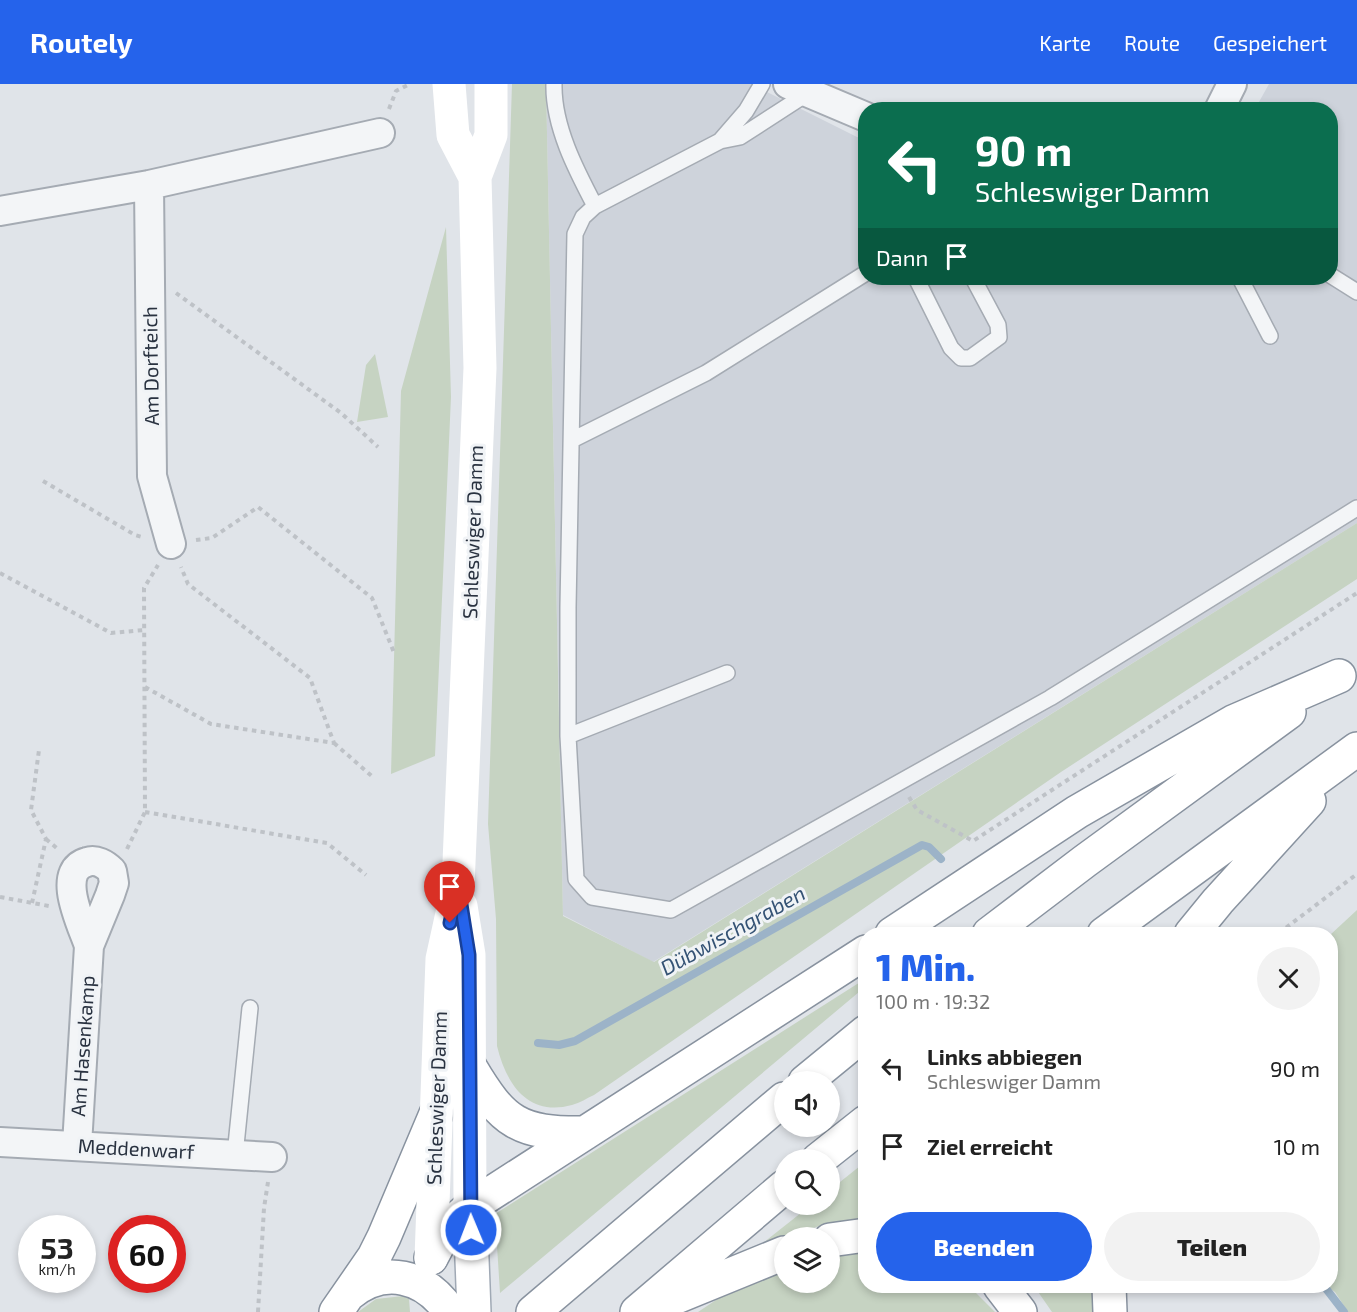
<!DOCTYPE html>
<html lang="de">
<meta charset="utf-8">
<style>
body{margin:0;font-family:"Exo 2",sans-serif;background:#f2f2f2;color:#222;height:100vh;display:flex;flex-direction:column;font-size:22px;white-space:nowrap}
*{box-sizing:border-box;margin:0}
p{font-size:20px;color:#767676}
.icon{flex:none;width:33px;height:33px;fill:none;stroke:currentColor;stroke-width:2;stroke-linecap:round;stroke-linejoin:round}
.map{position:relative;flex:1;overflow:hidden}
.sheet{position:absolute;left:858px;top:843px;width:480px;height:366px;display:flex;flex-direction:column;background:#fff;border-radius:24px;box-shadow:0 3px 9px #0003}
.sheet>*{flex:none}
.banner{position:absolute;left:858px;top:18px;width:480px;height:183px;border-radius:24px;box-shadow:0 3px 9px #0003;background:#0b6e4f;color:#fff;overflow:hidden}
.controls{position:absolute;left:774px;top:987px;display:grid;gap:12px}
.controls a{display:grid;place-items:center;width:66px;height:66px;border-radius:50%;background:#fff;box-shadow:0 3px 9px #0003;font-size:30px}
.speed{position:absolute;left:18px;top:1131px;display:flex;gap:12px;font-size:30px;font-weight:700;text-align:center}
.speed>*{display:grid;place-content:center;width:78px;height:78px;border-radius:50%;background:#fff;box-shadow:0 3px 9px #0003;line-height:1}
.speed small{font-size:15px;font-weight:400}
.speed .limit{border:9px solid #d22;background:#fff;color:#111}
.pin{position:absolute;display:grid;place-items:center;width:51px;height:51px;color:#fff;margin:-62px -26px;border-radius:50% 50% 50% 0;rotate:-45deg;box-shadow:0 0 6px #0007}
.pin .icon{rotate:45deg}
.me{position:absolute;width:66px;margin:-33px;rotate:359deg;stroke-linejoin:round;filter:drop-shadow(0 0 4px #0008)}
.turn{display:flex;align-items:center;gap:21px;height:126px;padding:0 18px;font-size:27px}
.turn .icon{width:78px;height:78px;stroke-width:2.5}
.turn b{display:block;font-size:42px;line-height:51px}
.then{display:flex;align-items:center;height:57px;padding:0 18px;background:#0003;gap:12px;font-size:22px}
.round{display:grid;place-items:center;flex:none;width:63px;height:63px;border-radius:32px;background:#f2f2f2}
.head{display:flex;align-items:center;justify-content:space-between;height:102px;padding:0 18px}
h1{font-size:36px;font-weight:800;line-height:45px;color:#2563eb}
.action{display:flex;gap:12px;margin-top:auto;padding:12px 18px}
.action a{flex:1;height:69px;border-radius:36px;background:#2563eb;color:#fff;font-size:24px;font-weight:800;line-height:69px;text-align:center}
.action a+a{background:#f2f2f2;color:#222}
ul{padding:0;list-style:none}
li{display:flex;align-items:center;gap:18px;height:78px;padding:0 18px}
li div{flex:1}
li b{display:block;font-size:22px}
li em{font-style:normal}
header{display:flex;align-items:center;gap:36px;box-sizing:border-box;height:84px;padding:0 30px;background:#2563eb;color:#fff}
header strong{font-size:28px}
nav{display:flex;gap:33px;margin-inline-start:auto;font-size:21px}
.map>svg:first-child{display:block}
.built{fill:#ced3db}
.green{fill:#c6d3c2}
.lines{fill:none;stroke-linecap:round;stroke-linejoin:round}
.stream{stroke:#9cb3c8;stroke-width:8}
.service-casing{stroke:#a5abb3;stroke-width:18}
.minor-casing{stroke:#a5abb3;stroke-width:32}
.primary-casing{stroke:#a0a9b5;stroke-width:36}
.motorway-casing{stroke:#88929f;stroke-width:36}
.path{stroke:#bec2c7;stroke-width:4;stroke-dasharray:4.5 4.5;stroke-linecap:butt}
.service{stroke:#f3f5f7;stroke-width:15}
.minor{stroke:#f3f5f7;stroke-width:28}
.secondary{stroke:#fff;stroke-width:33}
.primary{stroke:#fff;stroke-width:33}
.motorway{stroke:#fff;stroke-width:33}
.route-casing{stroke:#184099;stroke-width:15}
.route{stroke:#2563eb;stroke-width:10}
.labels{text-anchor:middle;stroke-width:6;stroke-linejoin:round;paint-order:stroke}
.street-label{font-size:20px;fill:#293240;stroke:#f0f3f6}
.water-label{font-size:21px;font-style:italic;fill:#345274;stroke:#f0f3f6}
</style>
<header>
<strong>Routely</strong>
<nav><a>Karte</a><a>Route</a><a>Gespeichert</a></nav>
</header>
<div class="map">
<svg width="1357" height="1228" viewBox="0 0 1357 1228">
<rect width="100%" height="100%" fill="#e0e4e9"/>
<path class="built" d="M546,0H751L857,53L865,55L866,194H1330V26L1255,25L1269,0H1357V439L653,878L563,831Z"/>
<path class="green" d="M512,0H546L563,832L654,878L1357,439V495L1061,688L594,1011C587,1014 580,1019 572,1021C528,1033 506,1000 497,962L496,835L488,740Z
M446,143L451,313L435,672L391,690L401,307Z
M375,270L388,333L357,338L366,281Z
M1357,826V1228H1348L1335,1208L1327,1202H1330V851Z
M865,895V903L500,1209L495,1130Z
M865,1078V1133L819,1142L754,1166L811,1121L830,1120V1106Z
M847,1168L865,1169L866,1202H969L995,1228H698L725,1210L784,1181V1198H830V1170Z
M1034,1202H1096L1097,1228H1052Z
M403,1212L409,1215L410,1228H358L376,1215Z"/>
<g class="lines">
<path class="stream" d="M538,959L559,961L575,957L922,761L929,763L941,775
M1324,1202L1344,1228"/>
<defs>
<path id="service" d="M554,0C553,42 576,86 595,122
M762,0L746,27L720,57L595,122L583,133L575,150L568,523V652L576,795L592,813L671,826L1050,614L1357,424
M720,57L740,53L808,9
M1330,191L1357,208
M916,194L951,264L961,274H970L999,253L998,241L973,194
M1240,194L1270,252
M572,356L706,289L866,189
M568,652L727,589
M235,1071L250,924"/>
<path id="minor" d="M788,0L866,33
M1219,26L1232,0
M149,101L152,392L171,460
M0,127L149,101L380,49
M0,1058L272,1073
M77,1061L89,862L110,811L114,799L112,787C105,780 96,775 87,778C54,787 83,843 89,862"/>
<path id="primary" d="M470,1123L474,1228"/>
<path id="motorway" d="M892,850L1077,728L1233,638L1339,592
M989,850L1085,777L1289,628
M1104,850L1357,665
M1191,850L1218,817L1309,717
M470,983C503,1039 519,1050 585,1049
M805,998L866,948
M818,1076L866,1038
M830,1156L866,1151
M431,1174L447,1144L470,1123L866,868
M1000,1202L1020,1228
M1109,1202L1110,1228
M349,1210C384,1181 425,1191 450,1228
M664,1218L784,1169
M336,1228L374,1173L384,1153L436,1030
M533,1228L784,1015
M637,1228L784,1103"/>
</defs>
<use href="#service" class="service-casing"/>
<use href="#minor" class="minor-casing"/>
<use href="#primary" class="primary-casing"/>
<use href="#motorway" class="motorway-casing"/>
<path class="path" d="M389,25L396,7L410,0
M176,209L341,329L378,363
M43,397L135,451L142,453
M196,456L212,454L258,423L372,514L395,571
M0,489L111,549L144,546
M145,603L211,640L334,659L310,594L188,500L181,483
M334,659L374,694
M909,713L917,726L973,757L1357,509
M145,728L327,759L366,791
M46,755L59,766
M127,765L145,728L144,504L158,481
M0,813L49,822
M32,819L46,755L31,726L39,666
M1279,849L1357,790
M258,1228L264,1124L268,1098"/>
<use href="#service" class="service"/>
<use href="#minor" class="minor"/>
<path class="secondary" d="M449,0L453,51L475,93
M461,822L469,871L470,1123
M431,1174L442,875L458,802L480,284L475,93L491,51V0"/>
<use href="#primary" class="primary"/>
<use href="#motorway" class="motorway"/>
</g>
<g class="lines">
<defs>
<path id="route" d="M450,839L458,802L469,871L471,1146"/>
</defs>
<use href="#route" class="route-casing"/>
<use href="#route" class="route"/>
</g>
<g class="labels">
<g class="street-label">
<text transform="translate(151 282) rotate(-91)" y="7">Am Dorfteich</text>
<text transform="translate(473 448) rotate(-88)" y="7">Schleswiger Damm</text>
<text transform="translate(83 962) rotate(-86)" y="7">Am Hasenkamp</text>
<text transform="translate(437 1014) rotate(-88)" y="7">Schleswiger Damm</text>
<text transform="translate(136 1065) rotate(3)" y="7">Meddenwarf</text>
</g>
<g class="water-label">
<text transform="translate(733 847) rotate(-29)" y="7">Dübwischgraben</text>
</g>
</g>
</svg>
<div class="controls">
<a><svg class="icon" aria-label="sound" viewBox="0 0 24 24"><path d="M4 9h4l5-4v14l-5-4H4zM17 9q2 3 0 6"/></svg></a>
<a><svg class="icon" aria-label="search" viewBox="0 0 24 24"><circle cx="10" cy="10" r="6"/><path d="M15 15l6 6"/></svg></a>
<a><svg class="icon" aria-label="layers" viewBox="0 0 24 24"><path d="M12 4l9 5-9 5-9-5zM3 14l9 5 9-5"/></svg></a>
</div>
<div class="speed"><div>53<small>km/h</small></div><div class="limit">60</div></div>
<div class="pin" style="left:450px;top:839px;background:#d93025"><svg class="icon" aria-label="arrive" viewBox="0 0 24 24"><path d="M6 21V4h12l-3 4 3 4H6"/></svg></div>
<svg class="me" style="left:471px;top:1146px" viewBox="-20 -20 40 40"><circle r="17" fill="#2563eb" stroke="#fff" stroke-width="3"/><path d="M0-11L8 9 0 5-8 9z" fill="#fff"/></svg>
<div class="banner">
<div class="turn"><svg class="icon" aria-label="left" viewBox="0 0 24 24"><path d="M17 20v-9H6M10 6l-5 5 5 5"/></svg><div><b>90 m</b>Schleswiger Damm</div></div>
<div class="then">Dann<svg class="icon" aria-label="arrive" viewBox="0 0 24 24"><path d="M6 21V4h12l-3 4 3 4H6"/></svg></div>
</div>
<section class="sheet">
<div class="head"><div><h1>1 Min.</h1><p>100 m · 19:32</p></div><a class="round"><svg class="icon" aria-label="close" viewBox="0 0 24 24"><path d="M6 6l12 12M18 6L6 18"/></svg></a></div>
<ul>
<li><svg class="icon" aria-label="left" viewBox="0 0 24 24"><path d="M17 20v-9H6M10 6l-5 5 5 5"/></svg><div><b>Links abbiegen</b><p>Schleswiger Damm</p></div><em>90 m</em></li>
<li><svg class="icon" aria-label="arrive" viewBox="0 0 24 24"><path d="M6 21V4h12l-3 4 3 4H6"/></svg><div><b>Ziel erreicht</b></div><em>10 m</em></li>
</ul>
<div class="action"><a>Beenden</a><a>Teilen</a></div>
</section>
</div>
